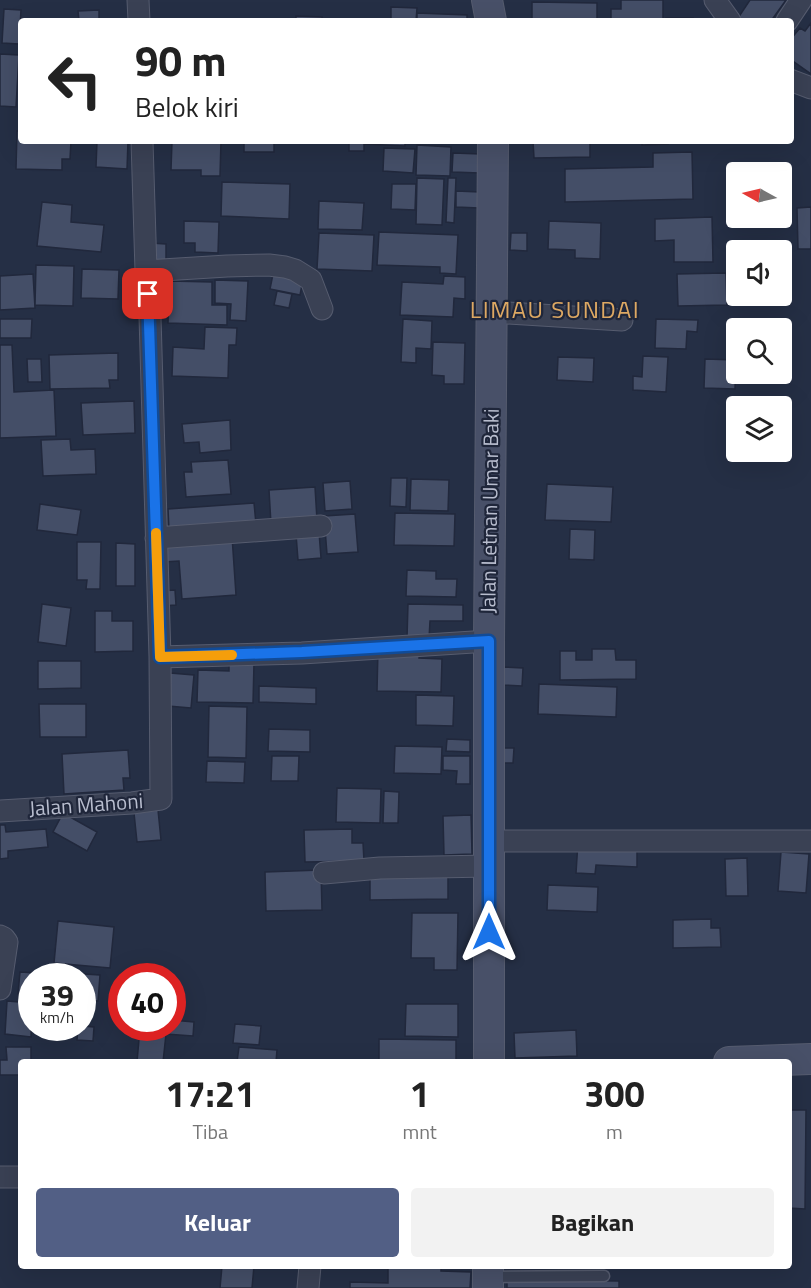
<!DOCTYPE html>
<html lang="id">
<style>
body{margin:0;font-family:"Titillium Web",sans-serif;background:#f2f2f2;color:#222;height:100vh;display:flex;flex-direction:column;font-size:22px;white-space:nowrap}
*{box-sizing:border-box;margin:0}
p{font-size:20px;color:#767676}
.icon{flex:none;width:33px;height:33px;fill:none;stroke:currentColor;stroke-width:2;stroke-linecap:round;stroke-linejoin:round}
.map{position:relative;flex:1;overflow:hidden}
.side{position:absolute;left:18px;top:1059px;width:774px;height:210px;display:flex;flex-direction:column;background:#fff;border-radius:6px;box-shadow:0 6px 24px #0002}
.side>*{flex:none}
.banner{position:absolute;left:18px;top:18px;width:776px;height:126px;border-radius:6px;box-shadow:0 6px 24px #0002;background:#fff;color:#222;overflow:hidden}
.needle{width:39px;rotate:278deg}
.controls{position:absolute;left:726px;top:162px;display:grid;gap:12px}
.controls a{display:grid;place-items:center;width:66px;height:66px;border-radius:6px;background:#fff;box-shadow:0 6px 24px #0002;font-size:30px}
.speed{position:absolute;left:18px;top:963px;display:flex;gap:12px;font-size:30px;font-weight:700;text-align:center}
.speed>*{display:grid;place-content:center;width:78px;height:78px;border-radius:50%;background:#fff;box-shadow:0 6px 24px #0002;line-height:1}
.speed small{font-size:15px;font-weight:400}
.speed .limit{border:9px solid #d22;background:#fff;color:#111}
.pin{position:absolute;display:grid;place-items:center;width:51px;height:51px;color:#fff;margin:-26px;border-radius:12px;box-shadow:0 3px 9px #0006}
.me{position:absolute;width:66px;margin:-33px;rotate:0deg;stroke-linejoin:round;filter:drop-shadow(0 0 4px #0008)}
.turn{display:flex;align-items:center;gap:21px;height:126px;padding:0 18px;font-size:27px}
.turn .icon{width:78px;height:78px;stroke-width:2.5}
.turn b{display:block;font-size:42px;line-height:51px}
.eta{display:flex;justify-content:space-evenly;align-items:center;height:102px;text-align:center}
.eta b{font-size:36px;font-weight:700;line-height:42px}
.button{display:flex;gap:12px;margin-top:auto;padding:12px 18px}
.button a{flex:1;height:69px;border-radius:6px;background:#525f85;color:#fff;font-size:24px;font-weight:700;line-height:69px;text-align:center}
.button a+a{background:#f2f2f2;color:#222}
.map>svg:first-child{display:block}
.building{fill:#444e67;stroke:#21283c;stroke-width:1.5}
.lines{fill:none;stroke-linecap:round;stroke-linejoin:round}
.lane-casing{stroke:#565c6f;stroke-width:13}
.street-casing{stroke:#565c6f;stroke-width:23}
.secondary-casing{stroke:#565c6f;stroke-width:32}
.lane{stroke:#3a4154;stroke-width:10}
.street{stroke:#3a4154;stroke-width:21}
.secondary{stroke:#485068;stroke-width:30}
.route-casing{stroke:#114b97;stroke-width:15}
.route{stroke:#1a73e8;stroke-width:10}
.slow{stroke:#f59e0b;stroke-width:10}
.labels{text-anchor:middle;stroke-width:4.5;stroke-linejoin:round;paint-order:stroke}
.street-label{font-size:21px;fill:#b8bdce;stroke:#1f263a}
.quarter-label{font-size:24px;letter-spacing:1.5px;fill:#dda863;stroke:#1f263a}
</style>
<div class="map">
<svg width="811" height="1288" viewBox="0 0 811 1288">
<rect width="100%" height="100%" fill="#252f45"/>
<path class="building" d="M621,0H663V21H611V9H621Z
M750,0H786L771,21H736Z
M532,2L597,3V21H532Z
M391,7L417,8L416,21H391Z
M4,9L21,10L19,44L2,43Z
M99,10V21H79L78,11Z
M417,13L467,15V21H417Z
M296,16L322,17V21H296Z
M666,18H693V21H666Z
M811,23V74L790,59V40L800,28L805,31Z
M0,54L19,55L16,107L0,106Z
M17,131H21V141H71L70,159H62V170L16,169Z
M97,141H128L127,169L96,167Z
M172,141H221L220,176H201V170H171Z
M244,141H274V152H244Z
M349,141H364V151H349Z
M365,141H405V146L365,144Z
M533,141H590V157L534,158Z
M642,141H668V144L642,145Z
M417,145L451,147L450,176L416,175Z
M384,148L415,149L413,173L383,171Z
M692,152L693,199L565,202V169L653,167V153Z
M453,153L481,154L480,173L452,172Z
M417,178L444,179L442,225L416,224Z
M448,178H456L454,223L446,222Z
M222,182L290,184L289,219L221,216Z
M392,184H416L415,210L391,209Z
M456,191L480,192L479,208L456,207Z
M319,201L364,203L362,230L318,229Z
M42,202L72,205L71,222L104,225L101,252L37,246Z
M811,207V249H798L797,208Z
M712,217L713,262H674V240L655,241V219Z
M184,221L219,222L218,253L195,252V243H184Z
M549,221L601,223L600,259L575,258V250L548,249Z
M379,232L458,235L456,274L440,273V267L377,265Z
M319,233L374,235L372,271L317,269Z
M511,233H527V251L510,250Z
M150,243L166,244V261L149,260Z
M36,265L74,266L73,306L35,305Z
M82,269L119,270L118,299L81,298Z
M726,273L727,305L678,306L677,274Z
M33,274L35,308L0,310V276Z
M273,274L303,280L300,295L270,289Z
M444,276L465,277V299L454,298L453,317L400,315L402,282L443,284Z
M215,280L248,281L246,321L230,320L231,304L215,303Z
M169,281L212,282V305H227V325L168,323Z
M277,291L292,294L289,308L274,305Z
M0,319H32L31,338H0Z
M403,319L432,321L431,349L416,348V363L401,362Z
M656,319L698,320L697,332L687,331L686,349L655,348Z
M205,327L237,328L236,345H229L228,378L172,376L173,347L204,349Z
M433,342L465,343L464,384H444V376L432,375Z
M0,345H12L14,392L54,390L56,436L0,438Z
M118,353V380H109L110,388L50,389L49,355Z
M643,356L668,357L666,392L633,390V376L642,377Z
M558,357L594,358L593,382L557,380Z
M27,359H41L42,382H28Z
M705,359L736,360L735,389L704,388Z
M134,401L135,433L83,435L81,403Z
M230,420L231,450L200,453L199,442L184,443L182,424Z
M70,439L71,450L95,449L96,474L43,476L41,440Z
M228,460L231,494L186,497L184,472H192L191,462Z
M391,478H407L406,507L390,506Z
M411,479L449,480L448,511L410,510Z
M350,481L352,509L325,511L323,483Z
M547,484L613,487L611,522L545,520Z
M315,487L317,520L271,524L269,490Z
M254,503L256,524L169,530L168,509Z
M40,504L81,510L77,535L37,530Z
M395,513L455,514L454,546L394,545Z
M355,514L358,552L327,554L324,516Z
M570,529L595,530L594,560L569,559Z
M319,532L321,558L298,560L296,534Z
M232,536L236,595L182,599L179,561L163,562L162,541Z
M77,542H101L100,589H86L87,580H77Z
M116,543L135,544V586H116Z
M407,570L436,571V579H457L456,597L406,596Z
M175,590L176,605L161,606L160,591Z
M42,604L71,608L66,646L38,642Z
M408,604L463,605V621H430L429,639L407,638Z
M95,611H112V621H133V651L95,652Z
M378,649L420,651L419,658L442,659L441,692L377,691Z
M592,649H615L616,660H636V679L560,680V651H576V660H592Z
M38,661H81V688L38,689Z
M229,663H254L253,703L197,702L198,670L229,671Z
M504,667L523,668L522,686L503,685Z
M170,673L194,675L191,708L168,706Z
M539,684L617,687L616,717L538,714Z
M259,686L316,688V704L259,702Z
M416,695L454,696L453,726L416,725Z
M39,704H86V737H40Z
M209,706L247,707L246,758L208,757Z
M269,729L310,730V752L268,751Z
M447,739L470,740V752L446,751Z
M395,746L442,747L441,774L394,773Z
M501,748H514L513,763H501Z
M128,750L130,778H123L124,790L64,794L62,754Z
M272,756H299L298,781H271Z
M443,756H470V784H456L457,771L443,770Z
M207,761L245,762L244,783L206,782Z
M337,788L381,789L380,823L336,822Z
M384,791L399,792L398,823H383Z
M158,810L161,840L137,842L134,813Z
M63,813L97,832L87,851L53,832Z
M471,815L472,854L444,855L443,816Z
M0,825H5L6,832L46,829L48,847L8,851V858L0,859Z
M352,829V843H363L364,861L305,862L304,830Z
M578,842L637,845V867L596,865L595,874L576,873Z
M781,852L809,854L806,893L778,891Z
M747,858L748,896H726L725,859Z
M321,870L322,910L266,911L265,872Z
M448,875V899L370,900V876Z
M548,885L598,887L597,912L547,910Z
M412,913H458L457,970H434V958H411Z
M711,919V928H720L721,947L673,948V920Z
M58,921L114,927L110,968L54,963Z
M20,972L37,973V976H32V996L18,994Z
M68,973L100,975L98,1001L82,1000V976H68Z
M7,1001L32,1003L31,1037L5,1034Z
M406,1004H458V1037L405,1036Z
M172,1020L194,1022L193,1036L166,1034L163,1062H137L140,1028H172Z
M235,1024L261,1026L259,1045L233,1043Z
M82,1026L94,1027L93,1041L77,1040L78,1028H82Z
M36,1028H57V1033L36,1031Z
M576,1030L577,1056L515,1058L514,1033Z
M379,1039L456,1040V1062H379Z
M6,1047H31V1060H41V1062H21V1075H0V1060H7Z
M239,1047L277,1050L276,1062H237Z
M789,1110H806L805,1209L789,1208Z
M222,1266H254L252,1288H220Z
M388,1266H441V1271L471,1272L470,1288H350V1282L388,1283Z
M507,1280L619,1281V1288H507Z"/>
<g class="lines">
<defs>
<path id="lane" d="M491,1277L604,1276"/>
<path id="street" d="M138,0L139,21
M715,0L730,21
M787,21L801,0
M790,80L811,88
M146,271L227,266L269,265L285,267L295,270L311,280L322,309
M492,312L622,320
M156,538L321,526
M160,657L302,653L489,641
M0,811L132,803L161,799L160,657L150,317L146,271L142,141
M489,841H811
M324,873L380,868L489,866
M0,936L4,938L7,942L0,989
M0,1177H21
M308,1288L310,1266"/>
<path id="secondary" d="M487,0L491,21
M489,1062V641L493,141
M729,1062L811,1059
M488,1288V1266"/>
</defs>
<use href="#lane" class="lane-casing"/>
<use href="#street" class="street-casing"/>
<use href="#secondary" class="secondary-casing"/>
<use href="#lane" class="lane"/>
<use href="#street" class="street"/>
<use href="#secondary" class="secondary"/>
</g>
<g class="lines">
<defs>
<path id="route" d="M148,294L160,657L302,652L489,641V932"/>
</defs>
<use href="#route" class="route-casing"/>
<use href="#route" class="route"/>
<path class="slow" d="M156,533L160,657L232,655"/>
</g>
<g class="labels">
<g class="street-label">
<text transform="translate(490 511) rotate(-89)" y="7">Jalan Letnan Umar Baki</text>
<text transform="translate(86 805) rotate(-4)" y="7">Jalan Mahoni</text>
</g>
<g class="quarter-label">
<text x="555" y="318">LIMAU SUNDAI</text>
</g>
</g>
</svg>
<div class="controls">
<a><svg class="needle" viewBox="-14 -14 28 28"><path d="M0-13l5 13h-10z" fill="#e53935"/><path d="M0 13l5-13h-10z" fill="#767676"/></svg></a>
<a><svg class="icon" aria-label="sound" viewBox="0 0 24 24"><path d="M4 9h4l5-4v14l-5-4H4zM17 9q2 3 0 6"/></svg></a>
<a><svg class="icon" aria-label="search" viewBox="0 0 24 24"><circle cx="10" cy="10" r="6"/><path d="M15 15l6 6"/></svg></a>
<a><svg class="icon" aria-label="layers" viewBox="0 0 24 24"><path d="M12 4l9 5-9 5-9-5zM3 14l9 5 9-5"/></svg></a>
</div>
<div class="speed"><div>39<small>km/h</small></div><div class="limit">40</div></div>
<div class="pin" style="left:148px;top:294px;background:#d93025"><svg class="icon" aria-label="arrive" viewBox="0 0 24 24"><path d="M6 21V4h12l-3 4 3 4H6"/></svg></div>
<svg class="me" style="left:489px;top:932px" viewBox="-20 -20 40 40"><path d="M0-17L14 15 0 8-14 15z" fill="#1a73e8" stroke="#fff" stroke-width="4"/></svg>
<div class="banner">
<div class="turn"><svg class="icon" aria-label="left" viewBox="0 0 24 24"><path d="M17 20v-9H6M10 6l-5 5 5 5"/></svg><div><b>90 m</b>Belok kiri</div></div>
</div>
<section class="side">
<div class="eta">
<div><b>17:21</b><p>Tiba</p></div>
<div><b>1</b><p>mnt</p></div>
<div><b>300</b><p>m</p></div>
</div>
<div class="button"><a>Keluar</a><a>Bagikan</a></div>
</section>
</div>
